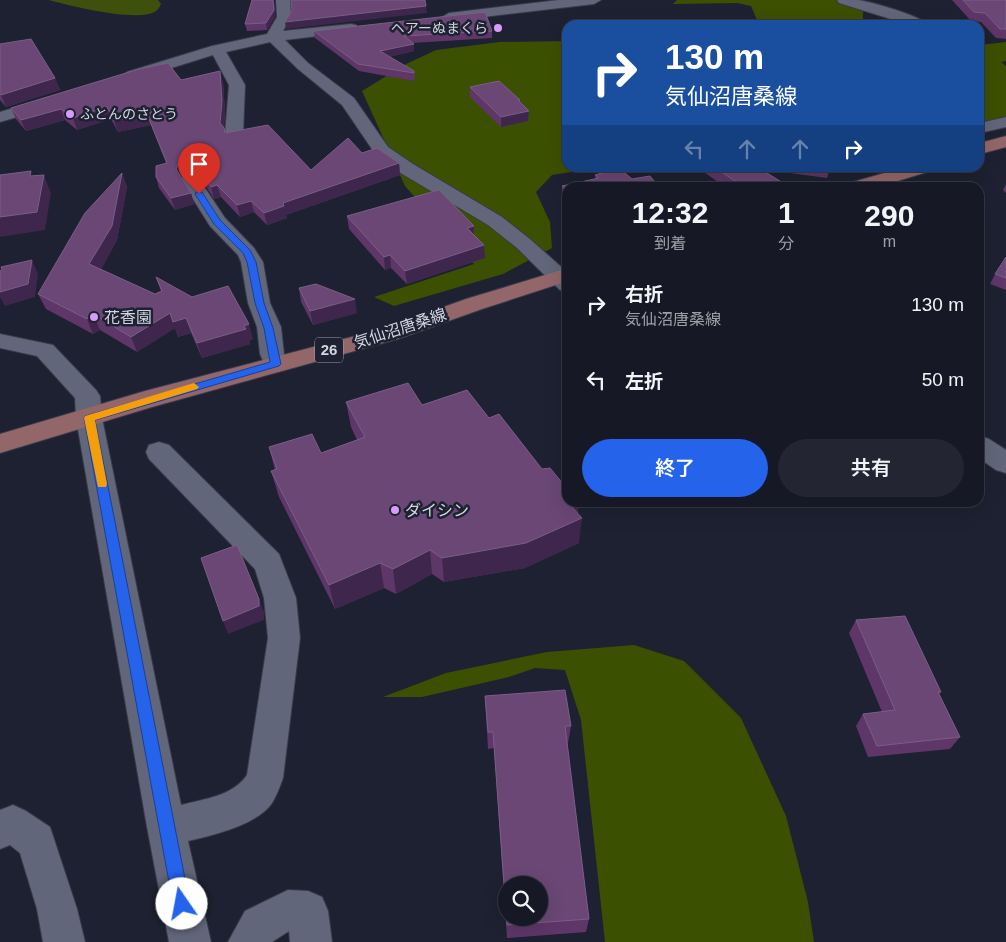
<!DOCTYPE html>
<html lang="ja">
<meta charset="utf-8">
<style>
body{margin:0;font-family:Helvetica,"Noto Sans JP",sans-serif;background:#232632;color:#f1f3f6;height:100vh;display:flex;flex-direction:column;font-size:19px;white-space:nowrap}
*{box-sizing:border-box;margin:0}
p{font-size:16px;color:#9ea0a7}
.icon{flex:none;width:28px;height:28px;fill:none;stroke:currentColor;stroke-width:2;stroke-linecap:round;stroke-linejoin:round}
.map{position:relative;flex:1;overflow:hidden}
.details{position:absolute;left:562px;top:182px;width:422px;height:325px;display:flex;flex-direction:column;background:#161925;border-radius:15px;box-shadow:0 5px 20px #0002,0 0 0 1px #353842}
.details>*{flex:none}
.top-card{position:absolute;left:562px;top:20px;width:422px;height:152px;border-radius:15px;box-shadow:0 5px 20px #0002,0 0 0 1px #353842;background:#1a4fa0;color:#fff;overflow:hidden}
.buttons{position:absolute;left:498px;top:876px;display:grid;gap:10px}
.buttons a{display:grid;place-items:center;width:50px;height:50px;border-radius:50%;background:#161925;box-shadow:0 5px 20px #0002,0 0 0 1px #353842;font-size:25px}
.pin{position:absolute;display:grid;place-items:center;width:42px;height:42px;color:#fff;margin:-51px -21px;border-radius:50% 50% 50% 0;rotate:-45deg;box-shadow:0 0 5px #0007}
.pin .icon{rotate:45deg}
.me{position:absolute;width:55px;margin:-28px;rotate:348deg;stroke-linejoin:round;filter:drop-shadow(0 0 4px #0008)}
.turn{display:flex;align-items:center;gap:18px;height:105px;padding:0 20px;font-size:22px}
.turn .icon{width:65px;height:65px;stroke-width:2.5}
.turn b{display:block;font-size:35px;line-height:42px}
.lanes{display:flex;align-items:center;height:48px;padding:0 20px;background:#0003;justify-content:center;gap:25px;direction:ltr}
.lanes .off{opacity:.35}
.eta{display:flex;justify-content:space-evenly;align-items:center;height:85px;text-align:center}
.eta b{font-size:30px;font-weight:600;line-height:35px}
.button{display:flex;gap:10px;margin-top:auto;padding:10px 20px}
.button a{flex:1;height:58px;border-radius:30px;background:#2563eb;color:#fff;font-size:20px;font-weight:600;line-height:58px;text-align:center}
.button a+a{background:#232632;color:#f1f3f6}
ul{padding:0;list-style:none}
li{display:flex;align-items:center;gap:15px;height:75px;padding:0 20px}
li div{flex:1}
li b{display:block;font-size:19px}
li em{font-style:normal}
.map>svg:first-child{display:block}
.green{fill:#3d500c}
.forest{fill:#3c5001}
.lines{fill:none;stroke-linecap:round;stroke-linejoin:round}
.minor-casing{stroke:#393b49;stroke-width:2}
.major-casing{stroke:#393b49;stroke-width:2}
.minor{fill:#61667a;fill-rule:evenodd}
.major{fill:#93676a;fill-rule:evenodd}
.wall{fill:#5e3668}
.shaded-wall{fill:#3f264d}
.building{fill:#6a4775;stroke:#7b5e86;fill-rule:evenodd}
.route{fill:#2563eb;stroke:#184099}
.slow{fill:#f59e0b}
.poi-dot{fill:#d59cfb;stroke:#1d2131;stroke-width:2}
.labels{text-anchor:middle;stroke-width:5;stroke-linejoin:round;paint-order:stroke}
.far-poi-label{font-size:14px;fill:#d3d6e1;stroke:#1d2131;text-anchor:end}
.shield{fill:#1d2131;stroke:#9ca0ac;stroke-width:1}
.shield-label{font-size:15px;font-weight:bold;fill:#d3d6e1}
.poi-label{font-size:16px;fill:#d3d6e1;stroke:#1d2131;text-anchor:start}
.street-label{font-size:16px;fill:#d3d6e1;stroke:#1d2131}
</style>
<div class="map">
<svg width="1006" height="942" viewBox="0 0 1006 942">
<rect width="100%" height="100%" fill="#1d2131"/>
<path class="green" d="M49,0H158L161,4C160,6 159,9 156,11C139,23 70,6 49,0Z"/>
<path class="forest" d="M677,0H843L863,11V25H759L751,6L737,3L673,4Z
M567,41L568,168H597L552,175L536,192L550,222L552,248L503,274L394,306L374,297L474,264L405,186L362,91L404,65L436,50L500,42Z
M1006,42V61L1001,62L1006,66V117L980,124V45Z
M634,645L684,661L741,718L786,816L808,902L814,942H605L581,720L565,670L535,668L509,677L422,697H383L446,673L547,652Z"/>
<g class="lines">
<defs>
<path id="minor" d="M276,0H290L291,17L283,31L351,24L356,25L358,28L356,31L351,32L285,40L308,63L354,98L388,147L413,164L502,217L531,240L568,273V291L560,290L517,248L488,225L399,172L376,155L342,105L298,69L270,42L226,52L245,85L243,134L240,138L234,139L228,138L225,134L229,85L213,55L133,80L127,78L125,75L127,72L212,46L267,34L277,17Z
M559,0H601L594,4L449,21L442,17L449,13Z
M837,0C844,0 851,0 857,0C869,1 922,16 928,25H910L839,3Z
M49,97L55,98L57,102L55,106L0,122V112Z
M1006,117V127L980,133V123Z
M190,174L197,176L225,218L254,248L263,262L270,303L281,327L284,354L288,364L285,370L276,372L267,370L260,354L257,327L248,303L241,262L238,255L210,226L181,180L183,176Z
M0,334L53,345L96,390L100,396L102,418L181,805C204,799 233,796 247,775L268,638L264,598L255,569L149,459L146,452L149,445L159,442L169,445L279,554L296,598L300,638L283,778C280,786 277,795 272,803C257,825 213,835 188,841L211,942H169L147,827L76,418L75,398L37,356L0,348Z
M980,436L989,439L1006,450V473L996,470L980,459Z
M13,805L26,811L50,827L77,909L85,942H43L37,909L20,853L10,845L0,849V810Z
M288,890L308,891L322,897L328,911L332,942H290L289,931L272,942H228L245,911Z"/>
<path id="major" d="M1006,136V147L980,154V143Z
M902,168H929L927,172L875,188H844L846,184Z
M568,268V281L482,309L398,339L152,407L0,453V434L145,391L382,329L466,299Z"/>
</defs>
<use href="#minor" class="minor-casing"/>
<use href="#major" class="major-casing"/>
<use href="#minor" class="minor"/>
<use href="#major" class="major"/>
</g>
<path class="wall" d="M274,0L275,17L267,30L247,31L245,24Z
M952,0H1006V39L996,38L981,22L971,21Z
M314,31H492V38L412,43L414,44V51L389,57L414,71L415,78L414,81L359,71L315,38Z
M0,44L55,78L60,90L6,107L0,100V101Z
M181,80L223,82L225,112L224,127L226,133L311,170L362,153L399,163L400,175L286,215L287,218L267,225L254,212L240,217L221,197L214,199L199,175L191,172L182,174L181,177L191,193L194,204L175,210L159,188L156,177L166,163L151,125L118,132L111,119L77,130L65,120L26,131L16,119L11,108Z
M470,87L520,100V103L529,111L528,121L501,127L470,97Z
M704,168H830L827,178L761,169L783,183L782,188H726L704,172Z
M122,173L127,187L117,240L101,269L155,294L161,291L156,277L253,339L249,341L250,344L202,358L191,333L178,337L175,328L137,352L100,330L93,334L46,309L38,294Z
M595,175L632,179L568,188V199L562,193V186L595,179Z
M1006,184V193L1003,190Z
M347,216L474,236L485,258L407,284L391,268L385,270L349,229Z
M1006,257V290L990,284L995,274Z
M299,288L357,313L313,325L301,302Z
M346,402L422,405L489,418L578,504V513L579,543L525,568L444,582L432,574L396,594L384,588L335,609L279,497L271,471L275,470L269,447L321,453L357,440L351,427Z
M856,620L941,692L939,694L960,737L950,749L868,757L856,726L863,714L882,712L849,633Z
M485,696L571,726L568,743H567L589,919L586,932L507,938L494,748L488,749Z"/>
<path class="shaded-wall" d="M273,0H274L275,17L267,30L266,23Z
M426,6L427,13L286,29L285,22Z
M414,44V51L381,59L380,51Z
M220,71L223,82L225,112L223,134L220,123Z
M55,78L60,90L6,107L1,95Z
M107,107L111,119L77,130L73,118Z
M61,109L65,120L26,131L21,120Z
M529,111L528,121L501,127V117Z
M147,114L151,125L118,132L114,121Z
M187,161L191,172L182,174L179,181L176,169L179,163Z
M399,163L400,175L286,215L287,218L267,225L264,213L283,203Z
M122,173L127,187L117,240L96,279L89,264Z
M44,175L51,193L45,230L0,237V217Z
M783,183L782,188H769Z
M217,185L221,197L214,199L211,187Z
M191,193L194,204L175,210L171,198Z
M251,201L254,212L240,217L237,205Z
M474,226V239L467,228Z
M484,245L485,258L407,284L405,271Z
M390,255L391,268L385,270L384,257Z
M32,260L38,274L35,297L5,306L0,297V292Z
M355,299L357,313L313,325L310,311Z
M170,313L175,328L137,352L131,337Z
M93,314L100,330L93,334L87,319Z
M186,318L191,333L178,337L173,322Z
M249,324L253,339L249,341L250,344L202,358L197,343Z
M578,504L577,521L582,518L579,543L525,568L444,582L442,558Z
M430,550L432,574L396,594L393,569Z
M380,563L384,588L335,609L329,585Z
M259,599L264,612V620L228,634L223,621Z"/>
<path class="building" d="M252,0H273L274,10L266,23L245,24Z
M291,0H425L426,6L285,22L292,10Z
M963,0H1006V29H1000L985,13L974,12Z
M485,12L492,31L404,36L414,44L380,51L414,71V73L358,64L314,31Z
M31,39L55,78L1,95L0,93V44Z
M168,63L181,80L220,71L222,101L220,123L224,128L225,133L268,125L311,170L348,138L362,153L377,148L399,163L283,203L284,206L264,213L251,201L237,205L217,185L211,187L195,163L187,161L179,163L176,169L191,193L171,198L156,177V166L167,163L147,114L114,121L107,107L73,118L61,109L21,120L11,108L139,69Z
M499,81L520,100H518L529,111L501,117L470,87Z
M619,168L632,179L650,176L660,188H568V192L562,186L599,178L595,175Z
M716,168H759L783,183L769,188H745Z
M31,171L30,176L44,175L37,212L0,217V175Z
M122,173L112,226L89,264L155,294L162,291L156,277L192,297L228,286L249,324L244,326L246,329L197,343L186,318L173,322L170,313L131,337L93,314L87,319L38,294L85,213Z
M439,190L474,226L467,228L484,245L405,271L390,255L384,257L347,216Z
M1006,257V278L995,274Z
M32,260L28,284L0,292V271L2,270L1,267Z
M316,284L355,299L310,311L299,288Z
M408,383L422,405L467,390L489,418L499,414L542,469L550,468L568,490V502H577L578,504L572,507L582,518L526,543L442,558L430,550L393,569L380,563L329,585L271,471L277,469L269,447L312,434L321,453L365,437L346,402Z
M237,545L259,599V606L223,621L201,558Z
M905,616L941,692H938L960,737L877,746L863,714L895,710L856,620Z
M565,690L571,726H565L589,919L507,925L493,732H488L485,696ZM506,885H539V918H506Z"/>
<path class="route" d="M196,192H202L220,220L250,250L256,262L264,303L273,328L281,364L279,366L95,420L190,904L188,910L182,912L176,910L173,904L84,418L85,416L270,362L264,328L255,303L247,262L243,253L214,224L195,194Z"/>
<path class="slow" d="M194,383L199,387L197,389L95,420L107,484L106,487H98L84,418L85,416Z"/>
<g class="poi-dot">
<circle cx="498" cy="28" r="5"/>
<circle cx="70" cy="114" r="5"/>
<circle cx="94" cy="317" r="5"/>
<circle cx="395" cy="510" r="5"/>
</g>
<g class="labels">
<g class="far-poi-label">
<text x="488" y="33">ヘアーぬまくら</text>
<text x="80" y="119" text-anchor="start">ふとんのさとう</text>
</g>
<rect class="shield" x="315" y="337.5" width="28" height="25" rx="4"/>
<g class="shield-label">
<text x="329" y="355">26</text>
</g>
<g class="poi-label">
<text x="104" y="323">花香園</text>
<text x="405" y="516">ダイシン</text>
</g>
<g class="street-label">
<text transform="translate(400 328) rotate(-18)" y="6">気仙沼唐桑線</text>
</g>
</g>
</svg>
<div class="buttons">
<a><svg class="icon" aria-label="search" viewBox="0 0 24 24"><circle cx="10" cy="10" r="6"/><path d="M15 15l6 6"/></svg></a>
</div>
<div class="pin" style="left:199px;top:194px;background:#d93025"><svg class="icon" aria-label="arrive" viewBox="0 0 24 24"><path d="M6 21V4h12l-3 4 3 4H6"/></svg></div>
<svg class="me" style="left:182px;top:904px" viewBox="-20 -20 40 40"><circle r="19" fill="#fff"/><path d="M0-13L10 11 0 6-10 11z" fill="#2563eb"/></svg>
<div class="top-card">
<div class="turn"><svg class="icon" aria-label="right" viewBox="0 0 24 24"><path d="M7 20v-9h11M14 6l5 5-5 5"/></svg><div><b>130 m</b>気仙沼唐桑線</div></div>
<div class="lanes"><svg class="icon off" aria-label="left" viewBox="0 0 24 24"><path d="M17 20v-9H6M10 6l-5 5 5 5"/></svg><svg class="icon off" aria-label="ahead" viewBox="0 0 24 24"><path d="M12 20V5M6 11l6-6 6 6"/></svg><svg class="icon off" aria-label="ahead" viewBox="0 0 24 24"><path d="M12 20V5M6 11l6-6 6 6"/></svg><svg class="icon" aria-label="right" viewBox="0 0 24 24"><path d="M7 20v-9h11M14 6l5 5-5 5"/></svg></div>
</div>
<section class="details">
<div class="eta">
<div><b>12:32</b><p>到着</p></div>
<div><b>1</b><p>分</p></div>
<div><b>290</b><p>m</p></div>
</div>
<ul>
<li><svg class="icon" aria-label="right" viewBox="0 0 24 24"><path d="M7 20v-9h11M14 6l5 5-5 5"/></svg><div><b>右折</b><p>気仙沼唐桑線</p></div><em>130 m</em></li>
<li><svg class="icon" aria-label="left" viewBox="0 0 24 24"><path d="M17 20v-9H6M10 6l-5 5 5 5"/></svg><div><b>左折</b></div><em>50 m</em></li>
</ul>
<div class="button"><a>終了</a><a>共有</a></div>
</section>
</div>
